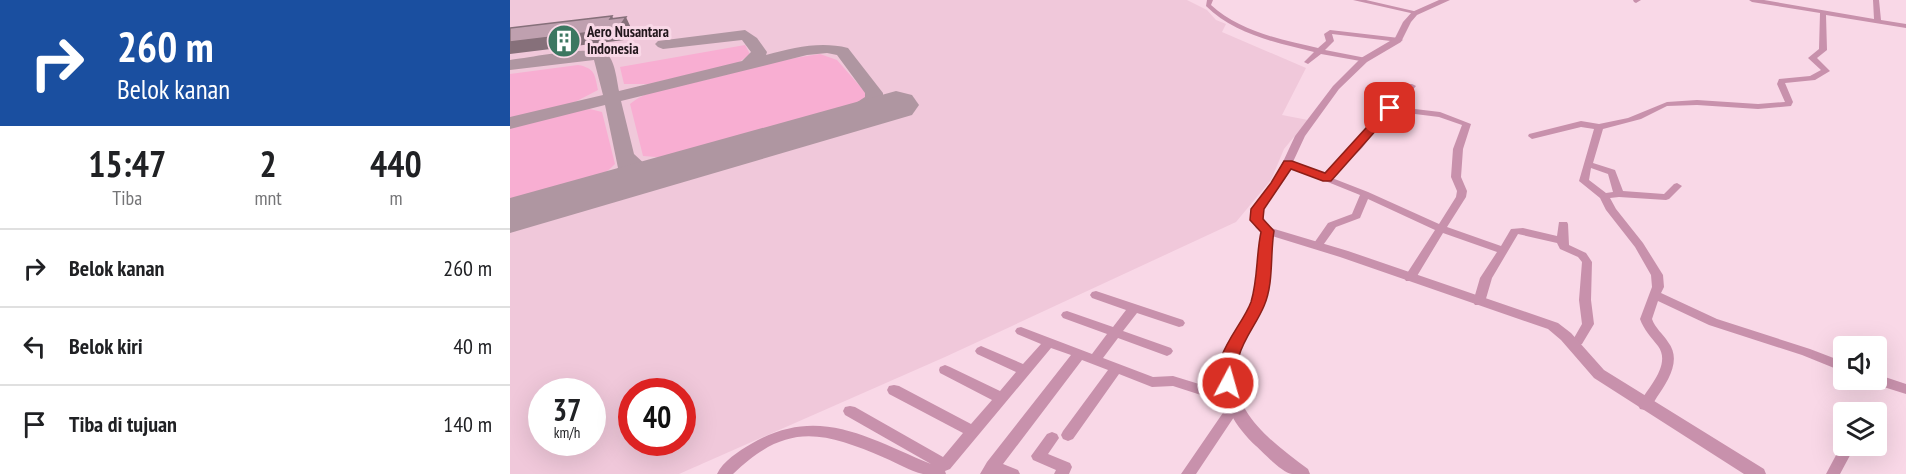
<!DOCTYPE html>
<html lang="id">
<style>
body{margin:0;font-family:"PT Sans Narrow",sans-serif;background:#f6f6f6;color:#202124;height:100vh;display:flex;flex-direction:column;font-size:22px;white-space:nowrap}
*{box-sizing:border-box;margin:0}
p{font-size:20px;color:#757577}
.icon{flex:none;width:33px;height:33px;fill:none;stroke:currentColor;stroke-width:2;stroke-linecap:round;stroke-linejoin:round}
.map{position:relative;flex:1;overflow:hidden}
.side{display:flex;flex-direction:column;background:#fff;width:510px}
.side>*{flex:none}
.banner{background:#1a4fa0;color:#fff;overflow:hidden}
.tools{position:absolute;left:1323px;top:336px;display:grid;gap:12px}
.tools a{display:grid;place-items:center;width:54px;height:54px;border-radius:6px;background:#fff;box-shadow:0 6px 24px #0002;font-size:30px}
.speed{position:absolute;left:18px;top:378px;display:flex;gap:12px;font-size:30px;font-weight:700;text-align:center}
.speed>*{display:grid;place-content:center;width:78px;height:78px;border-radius:50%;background:#fff;box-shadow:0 6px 24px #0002;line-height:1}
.speed small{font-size:15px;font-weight:400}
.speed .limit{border:9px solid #d22;background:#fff;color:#111}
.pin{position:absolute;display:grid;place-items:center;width:51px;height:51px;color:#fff;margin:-26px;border-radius:12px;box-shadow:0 3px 9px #0006}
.me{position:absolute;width:66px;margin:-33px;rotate:6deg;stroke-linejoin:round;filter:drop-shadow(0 0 4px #0008)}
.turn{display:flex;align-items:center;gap:21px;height:126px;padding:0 18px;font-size:27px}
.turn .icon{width:78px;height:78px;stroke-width:2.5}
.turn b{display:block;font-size:42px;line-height:51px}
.eta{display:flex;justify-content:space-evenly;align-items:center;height:102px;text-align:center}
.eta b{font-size:36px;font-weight:800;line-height:42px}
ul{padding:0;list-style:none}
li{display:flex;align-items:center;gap:18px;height:78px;padding:0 18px;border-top:2px solid #e0e0e0}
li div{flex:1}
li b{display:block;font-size:22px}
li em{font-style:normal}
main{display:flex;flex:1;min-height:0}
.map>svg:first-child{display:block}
.built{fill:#f0c8da;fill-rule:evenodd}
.green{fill:#f8aed2}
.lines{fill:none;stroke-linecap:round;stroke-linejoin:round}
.taxiway{fill:#af96a1;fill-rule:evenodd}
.runway{fill:#af96a1;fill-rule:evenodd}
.minor{fill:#c891ac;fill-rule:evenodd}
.tertiary{fill:#c891ac;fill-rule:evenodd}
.shaded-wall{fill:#86707a}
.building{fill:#bfa0af;stroke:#86707a;stroke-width:1.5}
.route{fill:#d93025;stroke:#8d1f18;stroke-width:1.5}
.labels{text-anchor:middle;stroke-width:6;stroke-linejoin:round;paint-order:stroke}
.far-poi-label{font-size:15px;font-weight:bold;fill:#23181d;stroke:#f9d8e7;text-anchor:start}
</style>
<main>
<section class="side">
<div class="banner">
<div class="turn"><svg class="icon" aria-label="right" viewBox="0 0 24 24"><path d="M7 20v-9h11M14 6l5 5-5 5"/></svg><div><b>260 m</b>Belok kanan</div></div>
</div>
<div class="eta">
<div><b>15:47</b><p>Tiba</p></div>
<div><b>2</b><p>mnt</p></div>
<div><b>440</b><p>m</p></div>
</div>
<ul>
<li><svg class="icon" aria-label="right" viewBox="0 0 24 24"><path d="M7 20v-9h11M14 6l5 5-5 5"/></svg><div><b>Belok kanan</b></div><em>260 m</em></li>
<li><svg class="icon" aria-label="left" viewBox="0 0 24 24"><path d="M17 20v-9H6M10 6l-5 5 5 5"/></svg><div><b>Belok kiri</b></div><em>40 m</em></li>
<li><svg class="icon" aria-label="arrive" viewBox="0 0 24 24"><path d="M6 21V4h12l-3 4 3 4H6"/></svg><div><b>Tiba di tujuan</b></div><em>140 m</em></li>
</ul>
</section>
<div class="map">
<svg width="1396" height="474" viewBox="0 0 1396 474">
<rect width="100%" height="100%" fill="#f9d8e7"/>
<path class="built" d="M0,0H677L697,10L706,20L716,24L712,32L796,68L772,115L798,120L774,149L761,180L726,222L435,357L169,474H0ZM32,392H82V442H32ZM122,392H172V442H122Z"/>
<path class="green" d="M235,45L240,54L228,63L139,84H114L110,67Z
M310,54L327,60L355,92L356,97L351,103L159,158L133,156L120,104C139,88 171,85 195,80C233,70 271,59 310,54Z
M68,65C85,68 85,75 88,90L61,104L0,118V74Z
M80,109L92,112L105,164C86,186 28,195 0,203V126L62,111Z"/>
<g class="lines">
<path class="taxiway" d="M235,30L247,38L257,52L256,55C284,48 309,41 338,48L373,93V99C363,113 323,134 306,130L304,126L306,122L332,112L355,97V93L327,55L317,53L297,55L111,101L124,154L138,167L162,163L169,165L172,169L169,173L142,179L124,176C112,191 74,207 56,202L52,198L56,194L95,180L108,168L95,105L0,129V117L93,95L84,60L0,70V60C18,58 86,44 98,55C105,62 107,81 109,91L232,61L241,52L232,40L153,49L148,47L145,44L148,41Z"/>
<path class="runway" d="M386,91L402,95L409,105L402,115L0,233V198Z"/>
<path class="minor" d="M697,0H703L701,5C729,31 772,40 808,48L816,41L814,34L820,30L889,38L893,40L889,42L822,34L824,41L815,50L856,58V62L811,54L798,64L794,62L804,52C767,43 724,34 696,6Z
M843,0H856L908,12L905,14Z
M1123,0H1131L1126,3L1124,2Z
M1239,0H1254L1364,19L1363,0H1369L1371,20L1396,24V28L1316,15L1317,50L1307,58L1320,71L1305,80L1275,83L1283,102L1281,106L1248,109L1187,105L1157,106L1131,119L1093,129L1083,163L1105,170L1113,191L1154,194L1164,184L1167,183L1172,186L1159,199L1156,200L1109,197L1100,198L1106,209L1133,243L1153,275L1154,287L1151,293L1207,319L1300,349L1334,362V372L1292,355L1199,325L1148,301L1142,319C1145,328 1153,334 1158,342C1172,360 1158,381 1147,397C1142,405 1140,412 1130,409L1128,405C1137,389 1162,365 1148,346C1141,337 1134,330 1130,319L1142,287L1141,275L1125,247L1096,210L1090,198L1069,181L1084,129L1071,127L1022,139L1018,136L1019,134L1071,121L1089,124L1118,118L1157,102L1187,100L1248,104L1275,102L1267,84L1269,79L1300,76L1311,70L1298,58L1309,49L1310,13L1242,2ZM1081,168L1098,174L1103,192L1096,193L1079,180Z
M899,84H902L906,86L888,107L930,112L961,124L953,149L951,177L957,191L956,197L937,227L991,246L1001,229L1013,228L1047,236L1049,222H1057L1058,224L1059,245L1076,253L1082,262L1081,300L1084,324L1072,344L1062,348L1058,346L1056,343L1058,340L1064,338L1072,324L1069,300L1072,262L1068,257L1050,249L1047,243L1008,234L982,278L975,302L973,305H965L963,302L970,278L987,252L933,233L904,281H896L894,278L925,230L858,199L850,218L826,227L811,248H803L802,246L818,223L842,214L850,195L773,164L775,162H781L815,175L846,144L876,106H880ZM881,111L929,117L952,125L943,149L941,177L947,191L946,197L929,224L858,192L822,178L852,148Z
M586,291L673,320L675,323L673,326L669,327L627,313L613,331L661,348L663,351L661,354L657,356L608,338L593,358L643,377L663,376L725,395L727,399L724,403L728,404L730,408L686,474H671L719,404L663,386L642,387L609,374L563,439L558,441L553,439L551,435L553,431L598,370L572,360L493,464L508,470L510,474H470L477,462L561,355L541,348L440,469L435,471L436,474C429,474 420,474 413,474C400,471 387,463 375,458C312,431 277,422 223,474H207C213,461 229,451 241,444C308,404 358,438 421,464L335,415L333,411L335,407L340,406L345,407L433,457L453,433L379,394L377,390L379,386L384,385L389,386L461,424L482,400L430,373L429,370L430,367L435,365L440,367L490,391L506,372L467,354L465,351L467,348L471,346L513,364L531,344L507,334L505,331L507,328L511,327L582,354L597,334L553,318L551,315L553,312L557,311L603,327L616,310L582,298L580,295L582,292Z
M1366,374L1396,384V394L1361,383L1360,380H1366Z
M542,432L547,434L549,438L538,454L560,463L562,467L559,474H544L546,470L523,460L521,456L537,434Z
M1333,442L1334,446H1345L1330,474H1316Z"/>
<path class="tertiary" d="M929,0H940L907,15L901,22L891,42L857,62L829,89L795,136L775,179L756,206L753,212L755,223L761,228L838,251L1048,323L1061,333L1094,370L1254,469L1256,474H1234L1084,378L1051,340L1038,329L830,257L762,236C760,258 762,280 756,300C750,319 734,334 728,353C712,406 760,441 798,469L800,474C794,474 788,474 782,474C772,473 754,453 746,446C718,420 699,381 718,344C726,329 737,316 742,300C750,278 748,254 751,232L746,228L741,219L745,206L765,179L785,136L823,86L851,58L885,38L893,22L902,12Z"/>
</g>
<path class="shaded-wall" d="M102,16L108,28L116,17L121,28L114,40L0,54V42L100,19Z"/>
<path class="building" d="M102,16L100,19L116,17L108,29L0,42V28Z"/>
<path class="route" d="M880,104L886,108L884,110L821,181H813L781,169L754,209L753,219L764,231C760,255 764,283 754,306C747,323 734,338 729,356C726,366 729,379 724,388L718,390L712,388C697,359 732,327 741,302C748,279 746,255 751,232L740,220L741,209L761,183L774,161H782L815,173L877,105Z"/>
<defs>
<symbol id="building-disc" viewBox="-11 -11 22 22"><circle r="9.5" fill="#3c7761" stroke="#f9d8e7"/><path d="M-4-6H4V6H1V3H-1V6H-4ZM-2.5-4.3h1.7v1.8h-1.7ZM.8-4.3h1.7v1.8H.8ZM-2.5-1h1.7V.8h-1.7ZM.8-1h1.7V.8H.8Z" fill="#fff"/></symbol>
</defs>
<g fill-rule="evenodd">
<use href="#building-disc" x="35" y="22" width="38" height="38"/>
</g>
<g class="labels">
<g class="far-poi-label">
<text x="77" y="37">Aero Nusantara<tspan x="77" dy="17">Indonesia</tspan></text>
</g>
</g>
</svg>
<div class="tools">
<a><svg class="icon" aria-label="sound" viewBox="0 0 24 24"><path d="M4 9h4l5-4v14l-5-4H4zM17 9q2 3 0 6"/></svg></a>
<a><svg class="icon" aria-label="layers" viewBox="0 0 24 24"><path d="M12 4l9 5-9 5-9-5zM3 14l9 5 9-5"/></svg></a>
</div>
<div class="speed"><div>37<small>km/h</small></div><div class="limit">40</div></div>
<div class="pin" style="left:880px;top:108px;background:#d93025"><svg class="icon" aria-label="arrive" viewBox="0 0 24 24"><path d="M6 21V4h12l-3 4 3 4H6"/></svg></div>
<svg class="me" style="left:718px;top:383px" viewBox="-20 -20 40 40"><circle r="17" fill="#d93025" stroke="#fff" stroke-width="3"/><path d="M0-11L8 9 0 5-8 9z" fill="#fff"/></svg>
</div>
</main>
